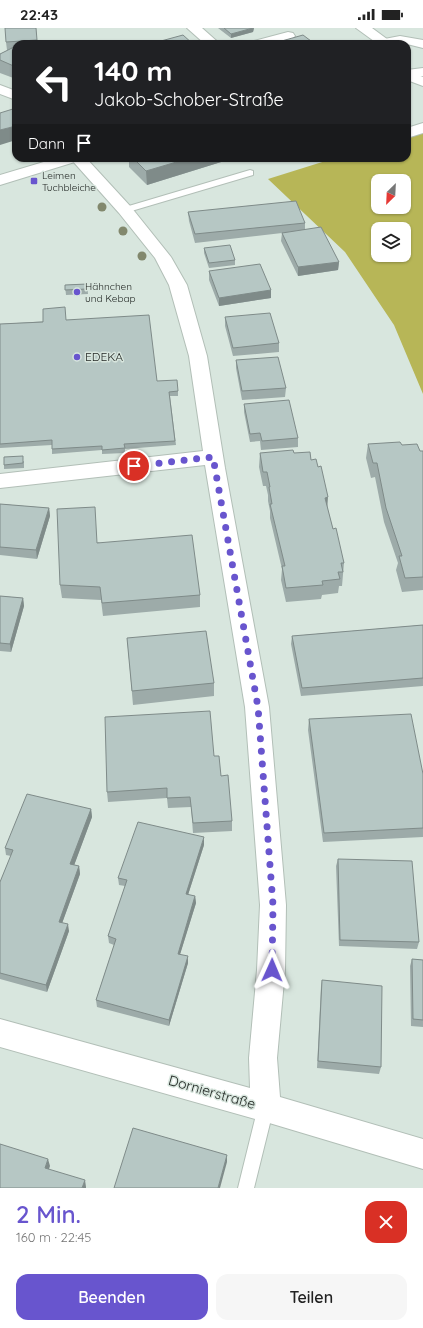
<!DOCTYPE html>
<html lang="de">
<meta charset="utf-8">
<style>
body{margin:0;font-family:Quicksand,sans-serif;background:#f6f6f6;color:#222;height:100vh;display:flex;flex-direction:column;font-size:15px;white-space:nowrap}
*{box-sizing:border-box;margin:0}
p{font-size:13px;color:#767676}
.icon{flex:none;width:22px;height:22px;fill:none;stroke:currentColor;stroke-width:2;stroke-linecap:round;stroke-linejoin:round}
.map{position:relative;height:1160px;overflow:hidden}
.side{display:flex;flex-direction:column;background:#fff;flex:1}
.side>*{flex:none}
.banner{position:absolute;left:12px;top:12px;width:399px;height:122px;border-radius:12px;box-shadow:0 1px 3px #0004;background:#202124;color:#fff;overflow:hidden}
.needle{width:26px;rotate:204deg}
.buttons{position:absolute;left:371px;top:146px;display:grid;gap:8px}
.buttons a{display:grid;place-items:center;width:40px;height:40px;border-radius:8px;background:#fff;box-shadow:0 1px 3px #0004;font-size:20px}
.pin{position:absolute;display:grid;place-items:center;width:34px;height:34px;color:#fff;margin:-17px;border:2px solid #fff;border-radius:50%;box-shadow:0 1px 4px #0007}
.me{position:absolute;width:44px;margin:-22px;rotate:1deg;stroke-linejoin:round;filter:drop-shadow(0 0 3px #0008)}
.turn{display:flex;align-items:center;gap:14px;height:84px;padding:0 16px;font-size:18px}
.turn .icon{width:52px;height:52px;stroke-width:2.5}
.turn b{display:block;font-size:28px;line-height:34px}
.then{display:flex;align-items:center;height:38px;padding:0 16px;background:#0003;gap:8px;font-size:15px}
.round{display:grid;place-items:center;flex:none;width:42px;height:42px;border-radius:12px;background:#f6f6f6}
.head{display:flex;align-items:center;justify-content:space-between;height:68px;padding:0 16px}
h1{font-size:24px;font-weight:600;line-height:30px;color:#6855ce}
.action{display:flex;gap:8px;margin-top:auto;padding:8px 16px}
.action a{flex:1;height:46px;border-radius:12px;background:#6855ce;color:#fff;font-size:16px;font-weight:600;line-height:46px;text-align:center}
.action a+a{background:#f6f6f6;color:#222}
.status{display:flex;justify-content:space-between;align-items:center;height:28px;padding:0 20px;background:#fff;direction:ltr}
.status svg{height:11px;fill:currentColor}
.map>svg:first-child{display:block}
.green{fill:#b7b657;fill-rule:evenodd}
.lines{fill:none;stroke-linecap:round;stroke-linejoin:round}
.lane-casing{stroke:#b2bfb7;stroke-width:2}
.street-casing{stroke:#b2bfb7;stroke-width:2}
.secondary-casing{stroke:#b2bfb7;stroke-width:2}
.lane{fill:#fff;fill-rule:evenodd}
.street{fill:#fff;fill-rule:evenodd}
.secondary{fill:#fff;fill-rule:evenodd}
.tree{fill:#82886d}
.wall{fill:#9daba9}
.shaded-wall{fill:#7f8b89}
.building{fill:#b6c7c4;stroke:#7f8b89}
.route{stroke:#6855ce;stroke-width:7;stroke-dasharray:0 12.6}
.poi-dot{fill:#6855ce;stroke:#d8e6de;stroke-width:1.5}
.labels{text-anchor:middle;stroke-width:3;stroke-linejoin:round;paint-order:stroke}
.far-poi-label{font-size:10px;fill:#242926;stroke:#d8e6de;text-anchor:start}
.poi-label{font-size:12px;fill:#242926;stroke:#d8e6de;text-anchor:start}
.near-street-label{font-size:14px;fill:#242926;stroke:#d8e6de}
</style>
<div class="status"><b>22:43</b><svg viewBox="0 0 49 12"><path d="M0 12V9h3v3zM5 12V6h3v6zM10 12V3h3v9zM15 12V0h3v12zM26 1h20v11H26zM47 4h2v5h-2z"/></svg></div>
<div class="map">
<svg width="423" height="1160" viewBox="0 0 423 1160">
<rect width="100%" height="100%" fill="#d8e6de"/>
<path class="green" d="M423,103V366L394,297L345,224L268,151L335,130H407V108ZM378,153H404V179H378ZM378,201H404V227H378Z"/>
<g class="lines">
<defs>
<path id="lane" d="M250,142L253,143V147L128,184L125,185L121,182L122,180Z
M266,1071L272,1073L274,1079L254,1160H238L258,1079L260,1073Z"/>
<path id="street" d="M187,0H202L220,16H205Z
M356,0H372L391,14L390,16H378Z
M288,4L293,5L295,8C288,18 263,16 252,16L254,13Z
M407,43L423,49V58L407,52Z
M0,57L16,63V72L0,66Z
M423,95V105L407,110V100Z
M70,130H86L131,179L171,229L187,257L207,328L225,440L269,679L286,877L285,942L277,1030L280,1069L423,1111V1141L266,1094L0,1019V991L250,1060L249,1030L257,942L260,877L245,679L205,437L0,460V446L203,423L189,328L169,257L155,230L119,185Z"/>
<path id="secondary" d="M400,8L423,12V20L407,16H372L374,13Z
M423,40V48L407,50V42Z
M57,130H81L78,133L0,157V147Z"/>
</defs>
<use href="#lane" class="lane-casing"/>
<use href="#street" class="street-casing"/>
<use href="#secondary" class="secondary-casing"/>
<use href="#lane" class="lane"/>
<use href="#street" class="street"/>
<use href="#secondary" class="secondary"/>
</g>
<g class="tree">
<circle cx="102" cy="179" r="4.5"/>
<circle cx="123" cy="203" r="4.5"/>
<circle cx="142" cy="228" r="4.5"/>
</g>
<path class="wall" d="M36,0L37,16H16V51L0,45V26L8,22H7L6,14Z
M218,0H254L253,4L231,10Z
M129,130H234L147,157L129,139Z
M188,184L305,195V202L339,234L338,242L298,248L281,213L282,205L195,215L189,193Z
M204,220L235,232V237L209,240L204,225Z
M209,243L271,262V270L219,278L209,252Z
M87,256L88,266L66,267L65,257Z
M225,289L279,315V324L233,328L225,298Z
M66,292L157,353L178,363V368H170L176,417L125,421V425L102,426V422L52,426V417L0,420V296Z
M236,332L286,360L285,369L242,372L236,340Z
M244,376L298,410V419L261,422L260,413L250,414L244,384Z
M368,416L402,417L420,423H423V562L402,564L396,542L398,535L384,494L375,449L371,450L366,430Z
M260,425H294L311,432L327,478L333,501L344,535L342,558H339L338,565L322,567L321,571L286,574L281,552L282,541L270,490V483L268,473V467L266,458H263L259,439Z
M24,433V440L4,441V437Z
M0,476L49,480L50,488L37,531L0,527Z
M98,514L200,567V579L103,588L101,572L62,570L60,557Z
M0,568L23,570L24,578L11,624L0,623Z
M423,597V658L301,668L291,616L292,608Z
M127,610L214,655V668L133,677Z
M309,691L423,746V809L323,814L308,702Z
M214,728L221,748L232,793V803L193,805L191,779L168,780L167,770L108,774L107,764Z
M91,781L92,789L74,837L79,838L80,846L62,895L69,903L47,964L0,951V854L11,828L6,827L5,820Z
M204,817L188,867L195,868L196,875L180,926L188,935L169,998L97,979L96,972L114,917L109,915L108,908L125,858L119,857L118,850Z
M338,831L419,914L417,921L339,918L336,838Z
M412,931L423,932V999L411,998L410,938Z
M322,952L381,1039L379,1046L317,1040L321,958Z"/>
<path class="shaded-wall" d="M254,0L253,4L231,10V6Z
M16,98V112L0,117V102Z
M190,130H234L147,157L146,143Z
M339,234L338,242L298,248V239Z
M271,262V270L219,278V270Z
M328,469L327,483L325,470Z
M49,480L50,488L37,531L36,522Z
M23,570L24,578L11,624L10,616Z
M91,781L92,789L72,843L70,836Z
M204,809V817L186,873V866Z
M79,838L80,846L60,901L59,894Z
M195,868L196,875L178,933V926Z
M68,896L69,903L47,964L46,957Z
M188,928V935L169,998V992Z
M227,1127V1134L220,1160H218Z
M48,1131L50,1138L47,1147L45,1140Z
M85,1152L86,1159V1160H82Z"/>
<path class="building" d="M5,0H36L37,12L6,14Z
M224,0H253L231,6Z
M183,7L193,16H150Z
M303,7L315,16H271Z
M14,19L16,20V39L0,32V26Z
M16,80V98L0,102V85Z
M133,130H190L146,143Z
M296,173L305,195L195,206L188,184Z
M321,199L339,234L298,239L282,205Z
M230,217L235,232L209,235L204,220Z
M260,236L271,262L219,270L209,243Z
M87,256V261L65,262V257Z
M65,279L66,292L149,287L157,353L177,352L178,363L169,364L175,413L124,416L125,420L102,422V418L52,421V412L0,416V296L43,294V281Z
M270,285L279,315L233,320L225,289Z
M278,329L286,360L242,363L236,332Z
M289,372L298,410L262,413L260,405L250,406L244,376Z
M400,414L402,417L417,416L420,423H423V549L405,550L399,528H402L386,480L377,435H373L368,416Z
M293,422L294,425L310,424L311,432L316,431L318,439L321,438L328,469L325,470L333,501L336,500L344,535H341L343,544H338L340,551L322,553L323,557L286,560L282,538H285L270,476H272L269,459H270L267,444H263L260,425Z
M23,428V435L4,437V429Z
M0,476L49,480L36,522L0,519Z
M95,479L97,515L192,507L200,567L102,575L100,559L60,557L57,481Z
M0,568L23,570L10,616L0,615Z
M423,597V650L302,660L292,608Z
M206,603L214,655L132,663L127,610Z
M210,683L214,728H219L221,748L228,747L232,793L193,795L190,769L167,770V760L107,764L105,689Z
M411,686L423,746V800L324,805L309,691Z
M27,766L91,781L70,836L79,838L59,894L68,896L46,957L0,945V854L13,822L5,820Z
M138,794L204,809L186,866L195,868L178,926L188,928L169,992L96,972L116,911L108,908L127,852L118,850Z
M338,831L412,833L419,914L340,912Z
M412,931L423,932V992L413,991Z
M322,952L382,958L381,1039L318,1033Z
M133,1100L227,1127L218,1160H114Z
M0,1116L48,1131L45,1140L85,1152L82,1160H0Z"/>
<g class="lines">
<path class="route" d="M134,438L213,429L258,679L273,877L272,942"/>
</g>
<g class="poi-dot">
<rect x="30" y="149" width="8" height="8" rx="2"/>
<circle cx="77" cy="264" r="4"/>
<circle cx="77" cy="329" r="4"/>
</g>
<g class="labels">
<g class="far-poi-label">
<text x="42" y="151">Leimen<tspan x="42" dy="12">Tuchbleiche</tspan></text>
<text x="85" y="262">Hähnchen<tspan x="85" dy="12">und Kebap</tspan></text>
</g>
<g class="poi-label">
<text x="85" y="333">EDEKA</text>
</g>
<g class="near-street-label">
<text transform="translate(212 1064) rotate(16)" y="5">Dornierstraße</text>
</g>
</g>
</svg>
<div class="buttons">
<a><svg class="needle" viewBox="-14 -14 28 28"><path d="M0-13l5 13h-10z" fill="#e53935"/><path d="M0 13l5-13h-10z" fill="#767676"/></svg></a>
<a><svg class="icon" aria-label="layers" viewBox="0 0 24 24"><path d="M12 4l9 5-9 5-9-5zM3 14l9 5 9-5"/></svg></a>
</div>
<div class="pin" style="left:134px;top:438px;background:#d93025"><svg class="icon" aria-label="arrive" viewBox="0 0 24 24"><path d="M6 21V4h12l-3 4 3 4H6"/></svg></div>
<svg class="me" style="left:272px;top:942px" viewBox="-20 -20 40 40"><path d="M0-17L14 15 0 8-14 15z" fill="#6855ce" stroke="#fff" stroke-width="4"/></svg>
<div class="banner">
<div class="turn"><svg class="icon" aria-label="left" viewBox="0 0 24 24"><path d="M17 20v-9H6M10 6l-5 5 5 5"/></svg><div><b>140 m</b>Jakob-Schober-Straße</div></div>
<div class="then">Dann<svg class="icon" aria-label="arrive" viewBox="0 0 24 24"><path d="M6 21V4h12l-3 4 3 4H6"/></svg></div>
</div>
</div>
<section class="side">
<div class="head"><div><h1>2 Min.</h1><p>160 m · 22:45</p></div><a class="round" style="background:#d93025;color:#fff"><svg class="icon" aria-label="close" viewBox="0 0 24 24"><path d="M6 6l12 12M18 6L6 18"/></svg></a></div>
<div class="action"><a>Beenden</a><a>Teilen</a></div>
</section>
